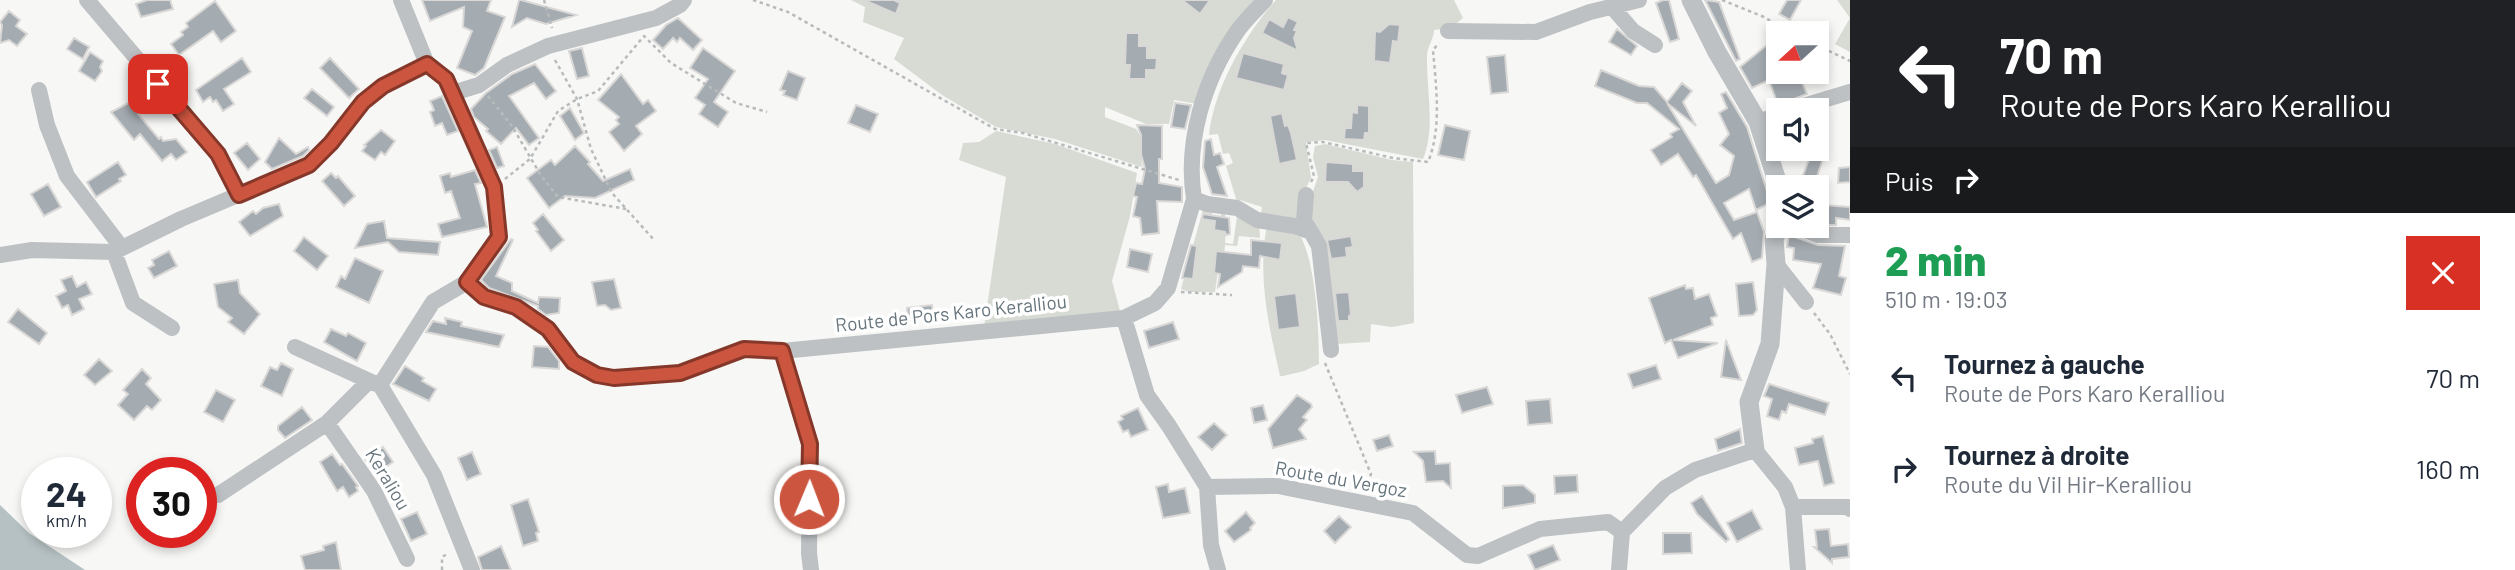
<!DOCTYPE html>
<html lang="fr">
<meta charset="utf-8">
<style>
body{margin:0;font-family:Barlow,sans-serif;background:#f2f2f3;color:#1f2937;height:100vh;display:flex;flex-direction:column;font-size:26px;white-space:nowrap}
*{box-sizing:border-box;margin:0}
p{font-size:23px;color:#747a83}
.icon{flex:none;width:38px;height:38px;fill:none;stroke:currentColor;stroke-width:2;stroke-linecap:round;stroke-linejoin:round}
.map{position:relative;flex:1;overflow:hidden}
.side{display:flex;flex-direction:column;background:#fff;width:665px}
.side>*{flex:none}
.hud{background:#202124;color:#fff;overflow:hidden}
.needle{width:46px;rotate:249deg}
.controls{position:absolute;left:1766px;top:21px;display:grid;gap:14px}
.controls a{display:grid;place-items:center;width:63px;height:63px;border-radius:0px;background:#fff;box-shadow:0 4px 10px #0003;font-size:35px}
.speed{position:absolute;left:21px;top:457px;display:flex;gap:14px;font-size:35px;font-weight:700;text-align:center}
.speed>*{display:grid;place-content:center;width:91px;height:91px;border-radius:50%;background:#fff;box-shadow:0 4px 10px #0003;line-height:1}
.speed small{font-size:18px;font-weight:400}
.speed .limit{border:10px solid #d22;background:#fff;color:#111}
.pin{position:absolute;display:grid;place-items:center;width:60px;height:60px;color:#fff;margin:-30px;border-radius:14px;box-shadow:0 4px 10px #0006}
.me{position:absolute;width:77px;margin:-38px;rotate:1deg;stroke-linejoin:round;filter:drop-shadow(0 0 5px #0008)}
.turn{display:flex;align-items:center;gap:24px;height:147px;padding:0 35px;font-size:32px}
.turn .icon{width:91px;height:91px;stroke-width:2.5}
.turn b{display:block;font-size:49px;line-height:60px}
.then{display:flex;align-items:center;height:66px;padding:0 35px;background:#0003;gap:14px;font-size:26px}
.round{display:grid;place-items:center;flex:none;width:74px;height:74px;border-radius:0px;background:#f2f2f3}
.headline{display:flex;align-items:center;justify-content:space-between;height:119px;padding:0 35px}
h1{font-size:42px;font-weight:800;line-height:52px;color:#1e9e55}
ul{padding:0;list-style:none}
li{display:flex;align-items:center;gap:21px;height:91px;padding:0 35px}
li div{flex:1}
li b{display:block;font-size:26px}
li em{font-style:normal}
main{display:flex;flex:1;min-height:0}
.map>svg:first-child{display:block}
.green{fill:#d7dbd4}
.water{fill:#b6c1c4}
.building{fill:#a5acb1;stroke:#d9d8d7;stroke-width:2}
.lines{fill:none;stroke-linecap:round;stroke-linejoin:round}
.path{stroke:#b7bbbc;stroke-width:2.5;stroke-dasharray:3.5 3.5;stroke-linecap:butt}
.minor{stroke:#bdc1c4;stroke-width:16}
.tertiary{stroke:#bdc1c4;stroke-width:19}
.route-casing{stroke:#853729;stroke-width:18}
.route{stroke:#cc553f;stroke-width:12}
.labels{text-anchor:middle;stroke-width:7;stroke-linejoin:round;paint-order:stroke}
.street-label{font-size:19px;fill:#66747c;stroke:#fff}
</style>
<main>
<div class="map">
<svg width="1850" height="570" viewBox="0 0 1850 570">
<rect width="100%" height="100%" fill="#f7f7f5"/>
<path class="green" d="M851,0H1257L1197,104L1174,100L1169,124H1146L1105,107V117L1136,129L1140,135L1142,167L1055,139L996,127L942,95L894,59L904,38L863,22L865,7Z
M1276,0H1454L1463,18L1451,28L1434,30C1434,39 1427,47 1427,56C1426,89 1436,127 1423,159L1325,140L1306,142L1311,178L1302,196L1298,223L1261,214L1262,207L1240,200L1238,205L1226,166L1233,163L1229,153L1223,154L1218,134L1209,135C1214,88 1245,35 1276,0Z
M1837,0H1850V52L1835,44L1850,18Z
M996,131L1055,144L1137,173L1130,216L1112,281L1120,311L984,327L1006,177L959,160L963,143L979,142Z
M1325,144L1392,160L1413,162L1414,323L1392,327L1371,324L1370,342L1337,344L1309,203L1318,177L1313,157L1315,146Z
M1204,206L1213,207L1211,218L1220,220L1222,209L1226,210L1223,229L1226,230L1225,243L1233,244L1237,217L1259,222L1260,238L1239,236L1237,246L1225,245L1223,264H1219L1215,292H1189L1181,289Z
M1267,225L1301,237C1316,267 1319,329 1319,364L1304,371L1283,376H1280C1269,327 1257,276 1267,225Z"/>
<path class="water" d="M0,505L29,533L85,570H0Z"/>
<path class="building" d="M147,0H170L173,9L141,17L136,4Z
M422,0H491L487,11L505,17L484,68L475,75L457,68L472,31L463,27L464,7L430,21Z
M519,0H521L576,15L546,24L527,18L512,27Z
M864,0H894L900,3L896,14Z
M1182,0H1210L1200,14Z
M1663,0H1669L1679,39L1670,42L1656,3Z
M1705,0L1719,2L1740,59L1736,61Z
M1787,0H1801L1790,20L1779,14Z
M215,1L236,31L221,42L213,31L179,55L171,44L183,35L181,32L188,27L186,23Z
M9,11L20,20L16,26L27,34L17,46L9,40L0,43L2,25L0,22Z
M1288,17L1298,22L1294,30L1297,31L1294,38L1298,51L1262,33L1269,19L1283,27Z
M678,18L702,40L693,50L680,38L677,42L673,38L663,49L653,40L666,25Z
M1389,24L1400,25L1398,42L1393,41L1390,63L1374,61L1375,31L1380,32Z
M1617,29L1637,46L1631,55L1609,42Z
M1126,33H1139V46H1147V58H1157L1156,70H1146V79H1129L1130,65H1125Z
M1778,36V72H1798L1807,94L1778,105L1769,80L1752,88L1740,67Z
M74,38L89,47L83,59L67,49Z
M582,48L589,76L577,79L569,51Z
M703,48L735,71L714,102L728,112L718,127L699,114L705,105L695,98L708,79L690,68Z
M90,52L103,61L100,67L102,71L95,81L79,71Z
M1243,53L1284,64L1282,73L1288,75L1284,90L1236,78Z
M1505,55L1508,92L1491,94L1487,57Z
M242,58L251,72L224,89L234,104L223,111L216,100L213,102L210,97L203,102L196,90Z
M330,58L359,89L349,98L320,68Z
M535,64L556,91L546,99L534,83L509,96L539,138L529,145L516,128L501,144L486,131L488,129L474,117L471,109L486,93L512,74Z
M1601,70L1639,86L1654,87L1667,102L1682,83L1692,91L1683,102L1696,126L1667,103L1716,183L1729,175L1734,156L1720,145L1729,134L1719,113L1727,108L1721,94L1726,92L1747,127L1767,191L1774,201L1756,210L1749,189L1724,203L1734,220L1757,212L1764,232L1762,258L1752,262L1741,233L1733,239L1696,175L1693,177L1678,154L1661,165L1651,150L1672,137L1670,134L1679,129L1647,103H1637L1595,86Z
M788,71L805,78L797,100L783,95L785,91L780,90Z
M621,74L643,104L648,100L656,111L636,126L642,134L624,151L609,132L619,124L616,120L619,117L598,100Z
M312,89L334,107L327,116L304,98Z
M442,96L458,131L447,135L442,123L435,126L430,112L434,110L430,101Z
M136,99L144,109L138,114L159,139L161,137L163,141L176,139L187,152L176,160L171,154L162,161L140,134L134,140L111,112Z
M1175,103L1191,105L1185,129L1171,127Z
M856,105L878,114L870,132L848,123Z
M1357,105L1369,106V133H1365L1364,140L1344,139L1345,128H1351L1352,112L1357,113Z
M570,108L584,133L575,140L560,116Z
M1282,113L1285,126L1288,125L1291,133L1297,160L1279,164L1270,116Z
M1137,125L1162,126V159H1159V183L1182,187V202L1157,201L1159,233L1142,235L1140,218L1133,216L1137,197L1133,196L1136,183L1142,184L1145,169L1141,154V135Z
M1445,125L1470,131L1464,160L1438,155Z
M381,130L395,141L385,155L381,152L375,160L362,151L366,146L364,145Z
M279,138L296,154L308,147L309,150L303,156L272,169L265,162Z
M1211,139L1214,155L1220,153L1224,164L1217,167L1227,196L1212,194L1203,167L1205,141Z
M247,143L260,159L248,170L234,153Z
M575,146L590,162L588,164L603,181L630,169L634,180L595,198L565,196L549,208L527,178L551,160L555,165Z
M497,147L504,166L497,168L489,150Z
M1813,149H1826L1815,183L1802,178Z
M118,162L126,175L119,179L121,181L96,197L87,182Z
M1326,162L1353,164V171H1364V187L1357,192L1348,182H1325Z
M1850,167V182L1838,183L1839,168Z
M475,170L481,183L475,184L487,227L442,237L438,224L460,218L451,191L445,193L440,176L450,173L451,177Z
M331,173L336,178L338,176L355,196L344,206L322,181Z
M48,184L61,207L44,216L31,194Z
M279,204L283,216L250,236L239,222L253,211L256,214L263,208Z
M1824,205L1850,207V220L1836,218V225H1823Z
M543,214L564,240L551,251L536,231L538,230L533,223Z
M1203,214L1229,218L1230,234L1226,235L1225,232L1214,230L1215,221L1202,219Z
M384,221L387,238L440,242L438,255L399,252L388,242L355,248L367,224Z
M1789,235L1818,245L1845,246L1839,276L1846,278L1841,295L1813,288L1821,264L1793,260L1794,248L1787,247Z
M1351,236L1353,247L1346,248L1347,257L1331,259L1327,240Z
M304,237L328,256L317,270L294,251Z
M511,239L513,240L496,276L512,283V291L538,303L539,297L560,298L559,313L546,315L538,309V306L489,288L481,280Z
M1251,240L1282,243L1280,260L1260,256L1259,268L1243,266L1242,272L1218,287L1220,274L1214,273L1216,251L1251,255Z
M1191,245L1197,246L1193,279L1182,278Z
M1130,249L1152,254L1148,272L1127,267Z
M169,251L177,266L154,278L148,268L154,265L152,260Z
M355,258L383,271L369,303L336,287L341,276L345,279Z
M72,276L77,287L86,282L92,294L79,299L84,309L72,315L68,305L62,308L56,296L66,291L61,280Z
M614,279L621,308L611,310L605,305L597,306L592,282Z
M238,280L240,293L260,314L244,334L228,322L232,318L218,307L214,284Z
M1753,282L1757,310L1753,315L1739,316L1736,284Z
M1685,285L1686,289L1693,288L1695,299L1709,294L1717,316L1711,318L1713,325L1673,340L1718,343L1678,358L1671,340L1665,343L1649,298Z
M1349,292L1351,315L1349,316V321H1338L1335,293Z
M1296,293L1300,327L1278,330L1274,296Z
M932,305L933,318L908,320L907,308Z
M18,309L47,333L39,344L8,322Z
M445,318L462,322L461,326L504,335L499,347L426,332L433,321L446,324Z
M1173,322L1179,339L1149,348L1144,331Z
M331,329L346,336L348,333L366,343L357,361L324,342Z
M1726,340L1741,380L1721,377Z
M534,346L548,347L559,361V369L532,367Z
M99,359L112,371L95,385L84,375Z
M281,363L293,369L282,396L261,386L270,367L277,370Z
M1656,365L1661,379L1633,388L1628,374Z
M405,366L424,378L422,381L436,389L429,401L393,384Z
M142,369L151,378L146,384L161,400L152,410L147,406L134,420L118,405L128,394L123,390Z
M1769,384L1829,403L1825,415L1789,404L1786,413L1782,411L1779,420L1767,416L1772,399L1764,396Z
M1487,387L1493,404L1462,413L1456,395Z
M216,390L235,400L223,422L204,412Z
M1297,395L1311,404L1312,407L1303,417L1307,420L1299,429L1306,439L1273,448L1268,429Z
M1550,399L1552,423L1528,425L1526,401Z
M1263,405L1267,420L1254,423L1251,408Z
M302,407L312,420L285,438L278,430V426Z
M1138,408L1148,430L1131,437L1128,430L1123,432L1118,422L1123,419L1121,416Z
M1214,423L1227,435L1212,450L1198,437Z
M1740,429L1742,443L1718,451L1715,439Z
M1389,435L1393,446L1377,451L1373,440Z
M1823,436L1834,483L1824,486L1818,461L1799,465L1795,448L1813,443L1812,439Z
M383,447L393,462L375,474L365,459Z
M1435,451L1436,464L1450,463L1451,488L1443,481L1426,482L1423,461L1414,452Z
M472,452L481,474L467,480L458,458Z
M332,454L340,465L342,464L358,486L356,487L358,491L349,497L343,487L337,491L320,462Z
M1577,475L1578,492L1555,494L1554,476Z
M1168,484L1169,492L1185,488L1190,513L1163,518L1156,487Z
M1523,485L1535,495V503L1503,508V486Z
M1702,496L1729,539L1726,542L1697,514L1691,503Z
M528,499L539,532L536,533L538,541L523,546L511,505Z
M1752,510L1762,529L1737,542L1727,523Z
M417,512L427,534L411,541L401,519Z
M1246,512L1255,523L1250,528L1251,530L1234,542L1225,531Z
M1339,516L1351,527L1335,543L1324,531Z
M1829,529L1831,546L1848,544L1849,557L1832,559V563L1814,547H1817L1815,530Z
M1663,533H1691L1692,553L1663,554Z
M336,542L341,570H305L301,556L324,550L323,546Z
M1553,545L1560,560L1535,570L1528,555Z
M501,546L511,570H482L478,557Z"/>
<g class="lines">
<path class="path" d="M544,0L552,28
M753,0L788,12L995,129L1023,133L1179,180
M1722,0L1764,17L1791,33
M1816,45L1850,61
M555,60L577,99L591,149L612,193L655,241
M488,96L512,126L540,174L558,197L626,209
M505,179L530,159L558,111L577,99L598,91L644,36L671,63L736,103L767,112
M1311,182L1314,176L1306,143L1323,142L1393,158L1428,162C1442,128 1436,86 1433,50L1439,43
M1181,292L1232,295
M1814,313L1830,334L1850,374
M1325,363L1371,474L1365,489
M442,570V557L449,553"/>
<path class="minor" d="M87,0L218,154L239,195
M401,0L427,64L446,79L494,187L499,237L467,282L433,302L380,385L434,475L472,570
M1265,0C1255,11 1244,21 1236,33C1204,80 1185,142 1194,199L1168,288L1155,303L1124,318L1147,395L1169,426L1207,487L1278,486L1413,513L1467,555L1478,556L1540,529L1608,522L1622,532
M1613,8L1633,31L1655,45
M1448,31L1536,32L1590,12L1639,0
M39,90L47,125L67,176L122,248
M453,93L479,85L507,65L548,46L656,18L680,5L684,0
M1790,110L1850,92
M1758,122L1778,115
M1194,199L1207,204L1237,208L1257,220L1294,226L1311,232L1304,221L1306,195
M1795,226L1818,235H1850
M1311,232L1319,246L1331,350
M114,252L133,303L172,328
M0,255L32,250L114,252L181,219L309,165L331,143L363,102L383,86L427,64
M1776,264L1806,302
M467,282L484,297L516,307L548,329L573,362L597,375L615,378L680,373L744,349L782,351L1124,318
M295,347L376,384
M782,351L810,445L809,553L811,570
M327,423L374,491L407,559
M1207,487L1211,545L1218,570
M218,495L327,423L369,381
M1793,507H1848L1850,509
M1619,570L1622,532L1665,488L1695,470L1755,450L1785,487L1793,507L1798,570"/>
<path class="tertiary" d="M1691,0L1717,52L1758,122L1779,187
M1755,450L1749,402L1770,344L1776,264L1774,239L1780,226"/>
</g>
<g class="lines">
<defs>
<path id="route" d="M158,84L218,154L239,195L309,165L331,143L363,102L383,86L427,64L446,79L494,187L499,237L467,282L484,297L516,307L548,329L573,362L597,375L614,378L680,373L744,349L782,351L810,444L809,499"/>
</defs>
<use href="#route" class="route-casing"/>
<use href="#route" class="route"/>
</g>
<g class="labels">
<g class="street-label">
<text transform="translate(951 313) rotate(-6)" y="7">Route de Pors Karo Keralliou</text>
<text transform="translate(388 479) rotate(59)" y="7">Keraliou</text>
<text transform="translate(1341 479) rotate(10)" y="7">Route du Vergoz</text>
</g>
</g>
</svg>
<div class="controls">
<a><svg class="needle" viewBox="-14 -14 28 28"><path d="M0-13l5 13h-10z" fill="#e53935"/><path d="M0 13l5-13h-10z" fill="#747a83"/></svg></a>
<a><svg class="icon" aria-label="sound" viewBox="0 0 24 24"><path d="M4 9h4l5-4v14l-5-4H4zM17 9q2 3 0 6"/></svg></a>
<a><svg class="icon" aria-label="layers" viewBox="0 0 24 24"><path d="M12 4l9 5-9 5-9-5zM3 14l9 5 9-5"/></svg></a>
</div>
<div class="speed"><div>24<small>km/h</small></div><div class="limit">30</div></div>
<div class="pin" style="left:158px;top:84px;background:#d93025"><svg class="icon" aria-label="arrive" viewBox="0 0 24 24"><path d="M6 21V4h12l-3 4 3 4H6"/></svg></div>
<svg class="me" style="left:809px;top:499px" viewBox="-20 -20 40 40"><circle r="17" fill="#cc553f" stroke="#fff" stroke-width="3"/><path d="M0-11L8 9 0 5-8 9z" fill="#fff"/></svg>
</div>
<section class="side">
<div class="hud">
<div class="turn"><svg class="icon" aria-label="left" viewBox="0 0 24 24"><path d="M17 20v-9H6M10 6l-5 5 5 5"/></svg><div><b>70 m</b>Route de Pors Karo Keralliou</div></div>
<div class="then">Puis<svg class="icon" aria-label="right" viewBox="0 0 24 24"><path d="M7 20v-9h11M14 6l5 5-5 5"/></svg></div>
</div>
<div class="headline"><div><h1>2 min</h1><p>510 m · 19:03</p></div><a class="round" style="background:#d93025;color:#fff"><svg class="icon" aria-label="close" viewBox="0 0 24 24"><path d="M6 6l12 12M18 6L6 18"/></svg></a></div>
<ul>
<li><svg class="icon" aria-label="left" viewBox="0 0 24 24"><path d="M17 20v-9H6M10 6l-5 5 5 5"/></svg><div><b>Tournez à gauche</b><p>Route de Pors Karo Keralliou</p></div><em>70 m</em></li>
<li><svg class="icon" aria-label="right" viewBox="0 0 24 24"><path d="M7 20v-9h11M14 6l5 5-5 5"/></svg><div><b>Tournez à droite</b><p>Route du Vil Hir-Keralliou</p></div><em>160 m</em></li>
</ul>
</section>
</main>
